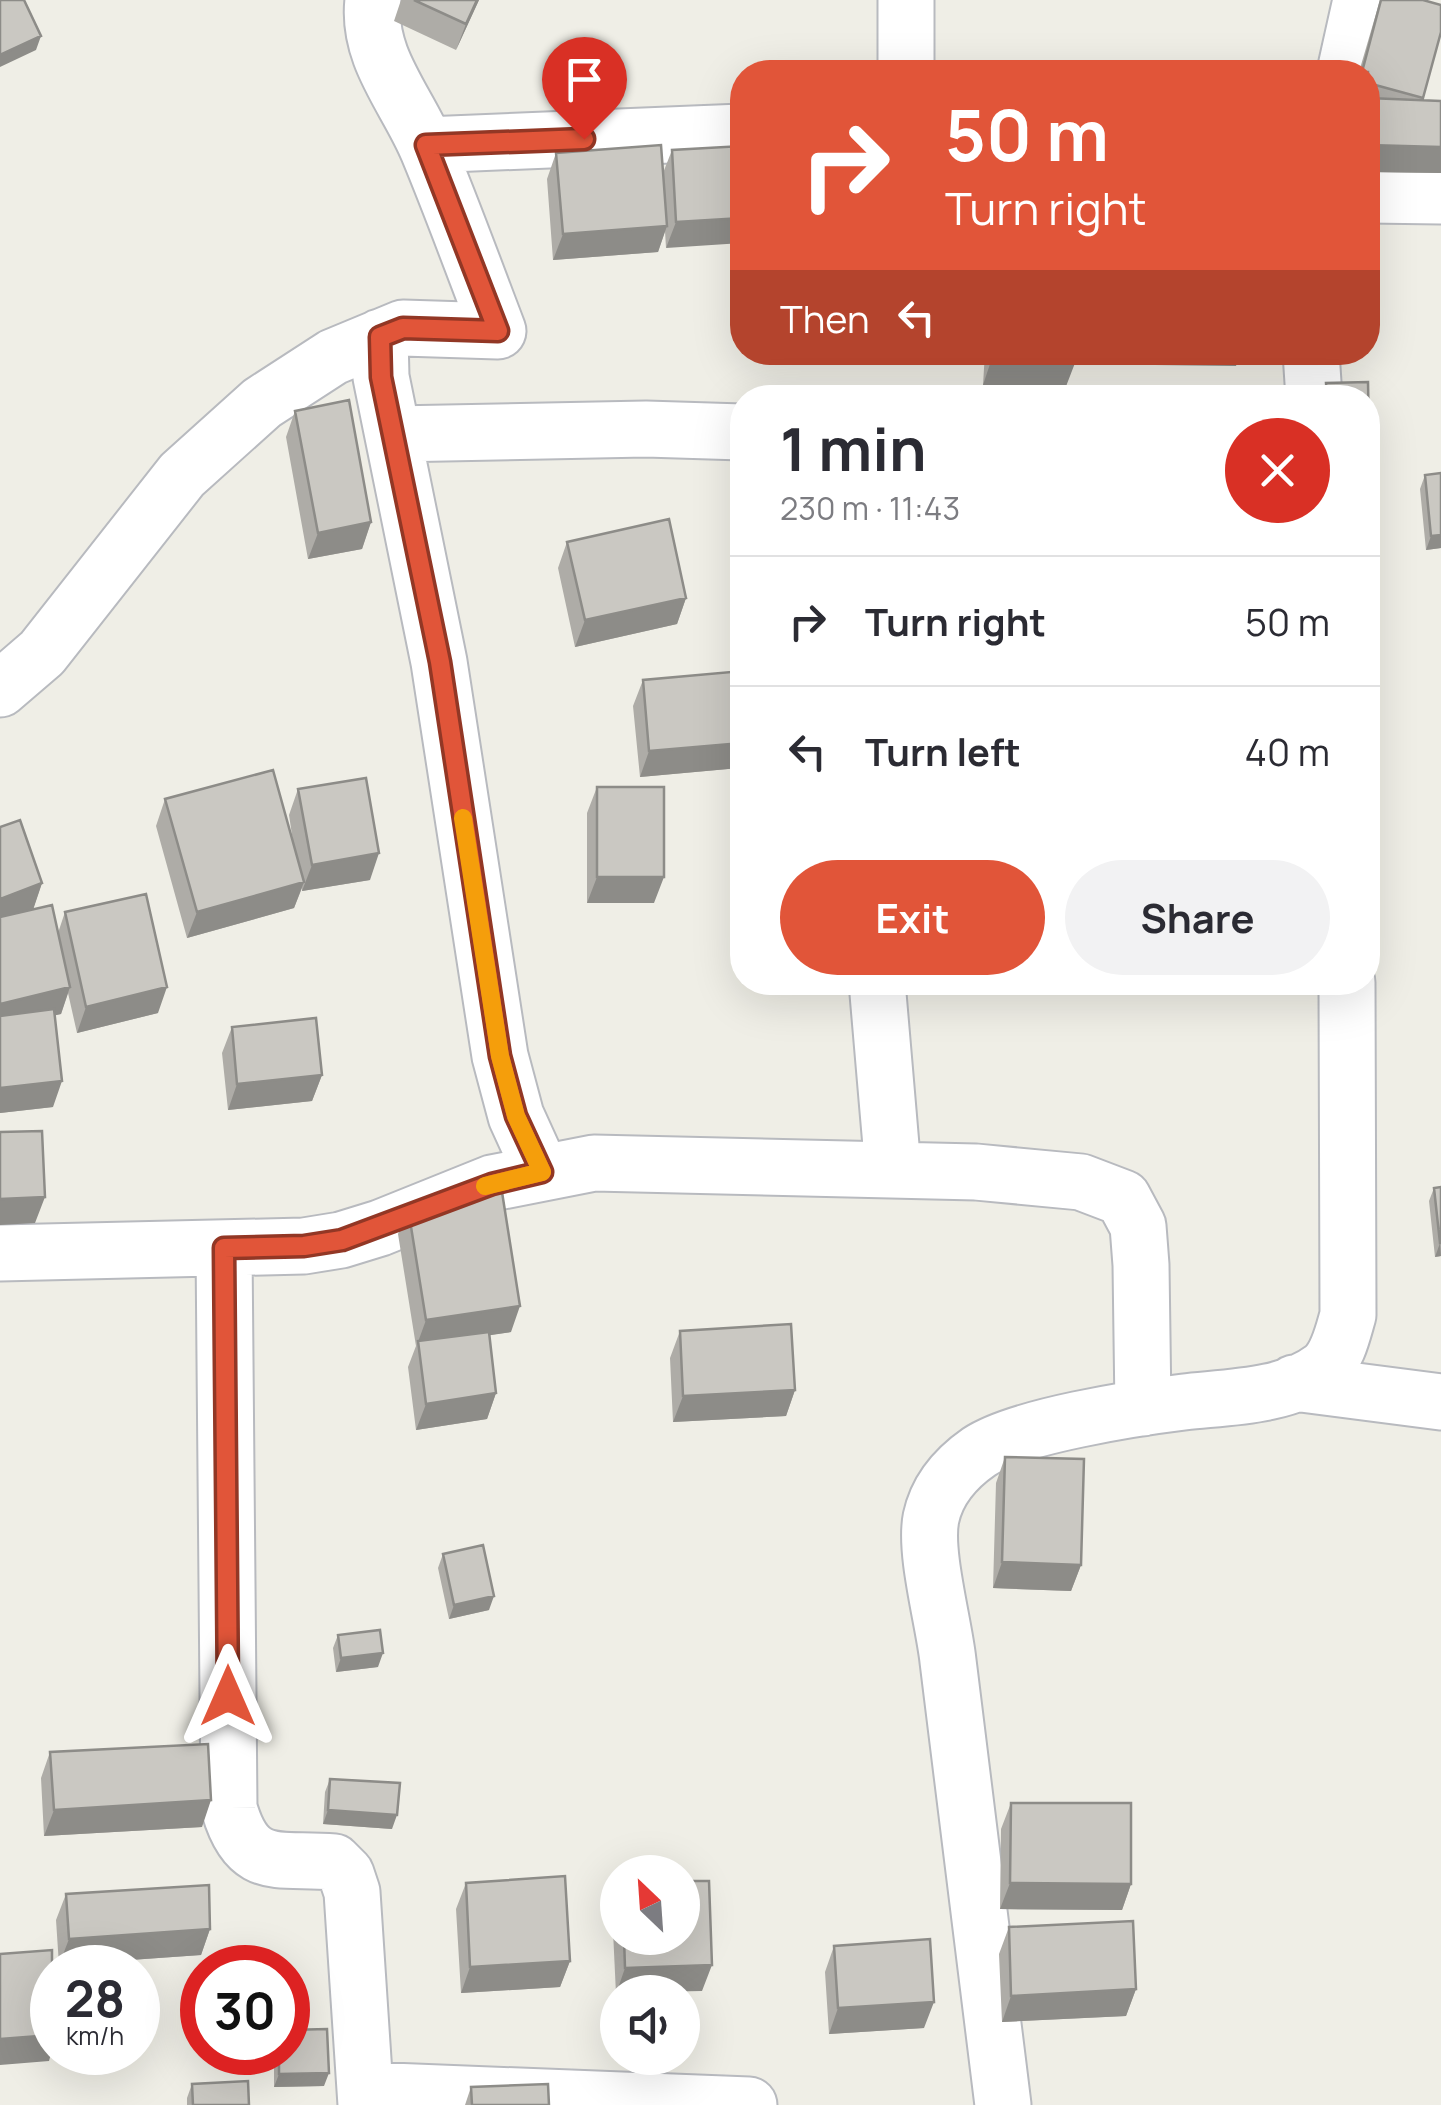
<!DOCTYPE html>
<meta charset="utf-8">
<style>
body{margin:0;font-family:Manrope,sans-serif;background:#f2f2f3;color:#2b2b33;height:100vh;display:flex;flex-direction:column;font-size:38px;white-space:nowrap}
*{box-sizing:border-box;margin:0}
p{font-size:32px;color:#7c7c81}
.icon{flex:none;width:55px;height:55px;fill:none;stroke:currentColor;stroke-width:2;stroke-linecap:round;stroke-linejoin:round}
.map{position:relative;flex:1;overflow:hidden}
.panel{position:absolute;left:730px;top:385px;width:650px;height:610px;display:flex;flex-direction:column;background:#fff;border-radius:40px;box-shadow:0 10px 40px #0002}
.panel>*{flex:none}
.banner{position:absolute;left:730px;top:60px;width:650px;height:305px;border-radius:40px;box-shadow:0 10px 40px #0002;background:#e15539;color:#fff;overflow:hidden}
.needle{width:65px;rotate:335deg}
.fabs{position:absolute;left:600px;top:1855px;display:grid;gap:20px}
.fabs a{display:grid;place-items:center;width:100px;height:100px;border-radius:50%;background:#fff;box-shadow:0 10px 40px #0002;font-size:50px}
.speed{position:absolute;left:30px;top:1945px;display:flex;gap:20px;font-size:50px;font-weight:700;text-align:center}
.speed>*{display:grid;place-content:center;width:130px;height:130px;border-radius:50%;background:#fff;box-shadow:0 10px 40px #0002;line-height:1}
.speed small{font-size:25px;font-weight:400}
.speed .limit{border:15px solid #d22;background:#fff;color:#111}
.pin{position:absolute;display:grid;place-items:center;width:85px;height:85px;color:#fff;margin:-102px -42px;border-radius:50% 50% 50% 0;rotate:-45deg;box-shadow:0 0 10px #0007}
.pin .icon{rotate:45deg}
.me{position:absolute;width:110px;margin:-55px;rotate:0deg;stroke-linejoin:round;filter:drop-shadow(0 0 8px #0008)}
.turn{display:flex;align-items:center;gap:35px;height:210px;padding:0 50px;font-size:45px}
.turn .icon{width:130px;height:130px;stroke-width:2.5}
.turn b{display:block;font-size:70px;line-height:85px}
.then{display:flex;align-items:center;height:95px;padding:0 50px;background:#0003;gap:20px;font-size:38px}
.round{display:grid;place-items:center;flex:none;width:105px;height:105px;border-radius:52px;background:#f2f2f3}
.head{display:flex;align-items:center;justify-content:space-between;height:170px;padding:0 50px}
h1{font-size:60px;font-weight:700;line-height:75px}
.action{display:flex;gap:20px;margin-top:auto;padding:20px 50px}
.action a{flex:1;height:115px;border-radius:60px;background:#e15539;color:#fff;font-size:40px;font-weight:700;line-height:115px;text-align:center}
.action a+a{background:#f2f2f3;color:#2b2b33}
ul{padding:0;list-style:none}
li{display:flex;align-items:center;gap:30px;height:130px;padding:0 50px;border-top:2px solid #e1e1e2}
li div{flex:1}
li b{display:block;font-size:38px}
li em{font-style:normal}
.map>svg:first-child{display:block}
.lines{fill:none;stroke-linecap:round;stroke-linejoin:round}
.street-casing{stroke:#b8babf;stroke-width:59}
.street{stroke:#fff;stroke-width:55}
.wall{fill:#aeaca7}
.shaded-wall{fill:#8d8c88}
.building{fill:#cac8c2;stroke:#8d8c88;stroke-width:2.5}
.route-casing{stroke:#923725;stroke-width:25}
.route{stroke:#e15539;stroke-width:18}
.slow{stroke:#f59e0b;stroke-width:18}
</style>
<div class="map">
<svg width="1441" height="2105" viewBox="0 0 1441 2105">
<rect width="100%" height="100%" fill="#efeee6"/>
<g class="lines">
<defs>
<path id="street" d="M906,72V0
M1345,72L1361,0
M426,145L742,132
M1368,195L1441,196
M380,337L381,377L439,662L500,1056L516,1116L541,1171
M1311,352L1314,398
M394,434L646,429L742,432
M0,689L42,653L182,475L262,403L333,357L403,328L498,331C475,271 453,210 428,150C408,101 366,57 373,0
M877,982L893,1169
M224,1248L229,1808C248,1874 278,1857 334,1862L346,1874L352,1892L366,2105
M0,1253L304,1246L341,1240L380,1228L492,1183L594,1163L976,1172L1081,1182L1123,1198L1138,1226L1141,1265L1143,1408
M1294,1383L1441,1402
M365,2090L749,2105
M1003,2105C985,1957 967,1809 948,1661C944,1623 924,1553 931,1518C937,1490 956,1468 979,1452C1018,1426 1135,1408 1184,1402C1228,1397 1286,1397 1323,1369C1338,1357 1343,1332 1348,1315L1347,982"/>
</defs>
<use href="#street" class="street-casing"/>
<use href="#street" class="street"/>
</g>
<path class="wall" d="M401,0H479L456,50L394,21Z
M1380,0H1423L1441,32L1423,100L1441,101V173L1368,172V72H1359Z
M742,146L666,248L665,231L658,252L553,260L547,179L556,153L663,173L672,150Z
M985,352H1075L1065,389L983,385Z
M1326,383L1368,398H1321Z
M295,411L371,522L362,549L308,559L286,437Z
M1425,475L1441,548L1426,550L1420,489Z
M567,542L686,598L677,624L575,647L558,568Z
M643,680L739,768L640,777L633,706Z
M597,787L654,903H587V813Z
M298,789L370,880L302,891V888L294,908L187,938L156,826L165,799L294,848L289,815Z
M0,827L42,883L33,909L58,933L65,912L158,1013L77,1033L68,993L61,1014L55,1015L53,1107L0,1113Z
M232,1027L322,1075L312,1101L228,1110L222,1053Z
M1441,1187V1256L1435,1257L1429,1201L1434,1188Z
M408,1208L511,1332L489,1335L496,1393L487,1419L416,1430L408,1367L416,1346L398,1234Z
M680,1331L795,1390L786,1416L673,1422L670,1358Z
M1005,1457L1081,1565L1071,1591L993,1588L996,1483Z
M443,1554L489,1610L449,1619L438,1568Z
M338,1635L378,1667L336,1672L333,1648Z
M50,1752L202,1827L44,1836L41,1778Z
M330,1779L392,1829L323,1824L325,1792Z
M1011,1803L1131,1884L1122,1910L1000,1909L1001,1829Z
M466,1883L570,1961L560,1987L461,1993L456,1909Z
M66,1894L210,1929L201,1955L59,1965L56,1920Z
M618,1896V1938H682L702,1991L618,1992L616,1994L612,1910Z
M1009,1927L1136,1989L1126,2016L1002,2022L999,1954Z
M834,1946L924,2028L829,2034L825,1972Z
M274,2052H288L324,2086L274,2087Z
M192,2084L249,2105H187V2098Z
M471,2087L549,2105H465Z"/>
<path class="shaded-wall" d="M477,0H479L456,50L466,24Z
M41,36L36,50L0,67V55Z
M1368,145L1441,147V173L1368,172Z
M742,218V243L666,248L676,222Z
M667,226L658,252L553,260L563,234Z
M1160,352H1241L1236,366L1155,365Z
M992,358L1075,363L1065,389L983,385Z
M371,522L362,549L308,559L318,533Z
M1441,535V548L1426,550L1431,536Z
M686,598L677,624L575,647L585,620Z
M742,743V758L739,768L640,777L649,751Z
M379,853L370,880L302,891L312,865Z
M597,877H664L654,903H587Z
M304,882L294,908L187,938L197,912Z
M42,883L33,910L0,921V899Z
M1189,982H1250L1248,988Z
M70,987L61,1014L0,1028V1004Z
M167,987L158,1013L77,1033L86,1007Z
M322,1075L312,1101L228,1110L237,1084Z
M62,1081L53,1107L0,1113V1088Z
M45,1197L35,1223L0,1225V1199Z
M1440,1243L1441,1256L1435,1257Z
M520,1306L511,1332L418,1346V1342L426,1320Z
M795,1390L786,1416L673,1422L683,1396Z
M496,1393L487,1419L416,1430L426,1404Z
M1002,1562L1081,1565L1071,1591L993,1588Z
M494,1596L489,1610L449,1619L454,1605Z
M383,1653L378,1667L336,1672L341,1658Z
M211,1800L202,1827L44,1836L54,1810Z
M328,1810L397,1815L392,1829L323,1824Z
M1010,1883L1131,1884L1122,1910L1000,1909Z
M210,1929L201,1955L59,1965L69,1939Z
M570,1961L560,1987L461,1993L470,1967Z
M712,1965L702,1991L618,1992L616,1994L625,1968Z
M1136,1989L1126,2016L1002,2022L1011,1996Z
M934,2002L924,2028L829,2034L838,2008Z
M52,2035V2050L49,2061L0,2065V2039Z
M329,2073L324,2086L274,2087L279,2074Z"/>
<path class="building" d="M0,0H24L41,36L0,55Z
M414,0H477L466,24Z
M1381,0H1423L1441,5V32L1423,98L1368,83V72H1362Z
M1368,98L1441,101V147L1368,145Z
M661,145L667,226L563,234L556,153Z
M742,146V218L676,222L672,150Z
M993,352H1075V363L992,358Z
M1368,382L1369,433H1368V398H1327L1326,383Z
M349,400L371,522L318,533L295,411Z
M1441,473V535L1431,536L1425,475Z
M669,519L686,598L585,620L567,542Z
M742,671V743L649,751L643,680Z
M273,770L304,882L197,912L165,799Z
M366,778L379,853L312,865L298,789Z
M597,787H664V877H597Z
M20,820L42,883L0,899V827Z
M146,894L167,987L86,1007L65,912Z
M52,905L70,987L0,1004V917Z
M54,1009L62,1081L0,1088V1016Z
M316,1018L322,1075L237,1084L232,1027Z
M42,1131L45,1197L0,1199V1132Z
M1441,1187V1243H1440L1434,1188Z
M502,1192L520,1306L426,1320L408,1208Z
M791,1324L795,1390L683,1396L680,1331Z
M489,1332L496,1393L426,1404L418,1341Z
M1005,1457L1084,1459L1081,1565L1002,1562Z
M483,1545L494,1596L454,1605L443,1554Z
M380,1630L383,1653L341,1658L338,1635Z
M208,1744L211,1800L54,1810L50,1752Z
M330,1779L400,1783L397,1815L328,1810Z
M1011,1803H1131V1884L1010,1883Z
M565,1876L570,1961L470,1967L466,1883Z
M682,1881H709L712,1965L625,1968L624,1938H682Z
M209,1885L210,1929L69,1939L66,1894Z
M1133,1921L1136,1989L1011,1996L1009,1927Z
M930,1939L934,2002L838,2008L834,1946Z
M52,1950V2035L0,2039V1954Z
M327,2029L329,2073L279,2074V2052H288V2030Z
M248,2081L249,2105H193L192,2084Z
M548,2084L549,2105H472L471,2087Z"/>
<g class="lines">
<defs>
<path id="route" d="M228,1696L224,1248L304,1246L342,1240L492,1184L542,1172L516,1116L500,1056L440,662L381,377L380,337L403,328L498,331L426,145L584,139"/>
</defs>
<use href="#route" class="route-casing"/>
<use href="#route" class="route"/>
<path class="slow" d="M463,818L500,1056L516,1116L542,1172L485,1186"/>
</g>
</svg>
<div class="fabs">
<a><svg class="needle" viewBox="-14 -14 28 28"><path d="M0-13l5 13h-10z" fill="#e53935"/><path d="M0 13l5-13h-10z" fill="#7c7c81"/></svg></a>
<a><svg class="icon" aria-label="sound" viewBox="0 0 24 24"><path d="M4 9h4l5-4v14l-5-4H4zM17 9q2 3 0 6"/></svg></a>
</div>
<div class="speed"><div>28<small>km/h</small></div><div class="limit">30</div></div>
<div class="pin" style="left:584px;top:139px;background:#d93025"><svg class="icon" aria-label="arrive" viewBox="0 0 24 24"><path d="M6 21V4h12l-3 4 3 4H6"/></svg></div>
<svg class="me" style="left:228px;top:1696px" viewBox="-20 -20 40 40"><path d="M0-17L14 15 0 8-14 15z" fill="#e15539" stroke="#fff" stroke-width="4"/></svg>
<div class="banner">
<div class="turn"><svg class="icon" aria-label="right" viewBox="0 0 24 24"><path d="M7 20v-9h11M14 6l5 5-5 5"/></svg><div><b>50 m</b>Turn right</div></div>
<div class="then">Then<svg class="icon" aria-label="left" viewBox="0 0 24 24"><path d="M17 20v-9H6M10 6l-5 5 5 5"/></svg></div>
</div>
<section class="panel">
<div class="head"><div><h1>1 min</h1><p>230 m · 11:43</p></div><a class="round" style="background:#d93025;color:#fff"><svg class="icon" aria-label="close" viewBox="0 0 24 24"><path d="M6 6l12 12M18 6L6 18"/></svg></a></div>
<ul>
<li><svg class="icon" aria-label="right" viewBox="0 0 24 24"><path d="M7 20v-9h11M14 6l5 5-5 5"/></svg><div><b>Turn right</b></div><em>50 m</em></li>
<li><svg class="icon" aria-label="left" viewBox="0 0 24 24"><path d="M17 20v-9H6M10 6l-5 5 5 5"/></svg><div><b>Turn left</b></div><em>40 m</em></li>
</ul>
<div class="action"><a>Exit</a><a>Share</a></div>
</section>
</div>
